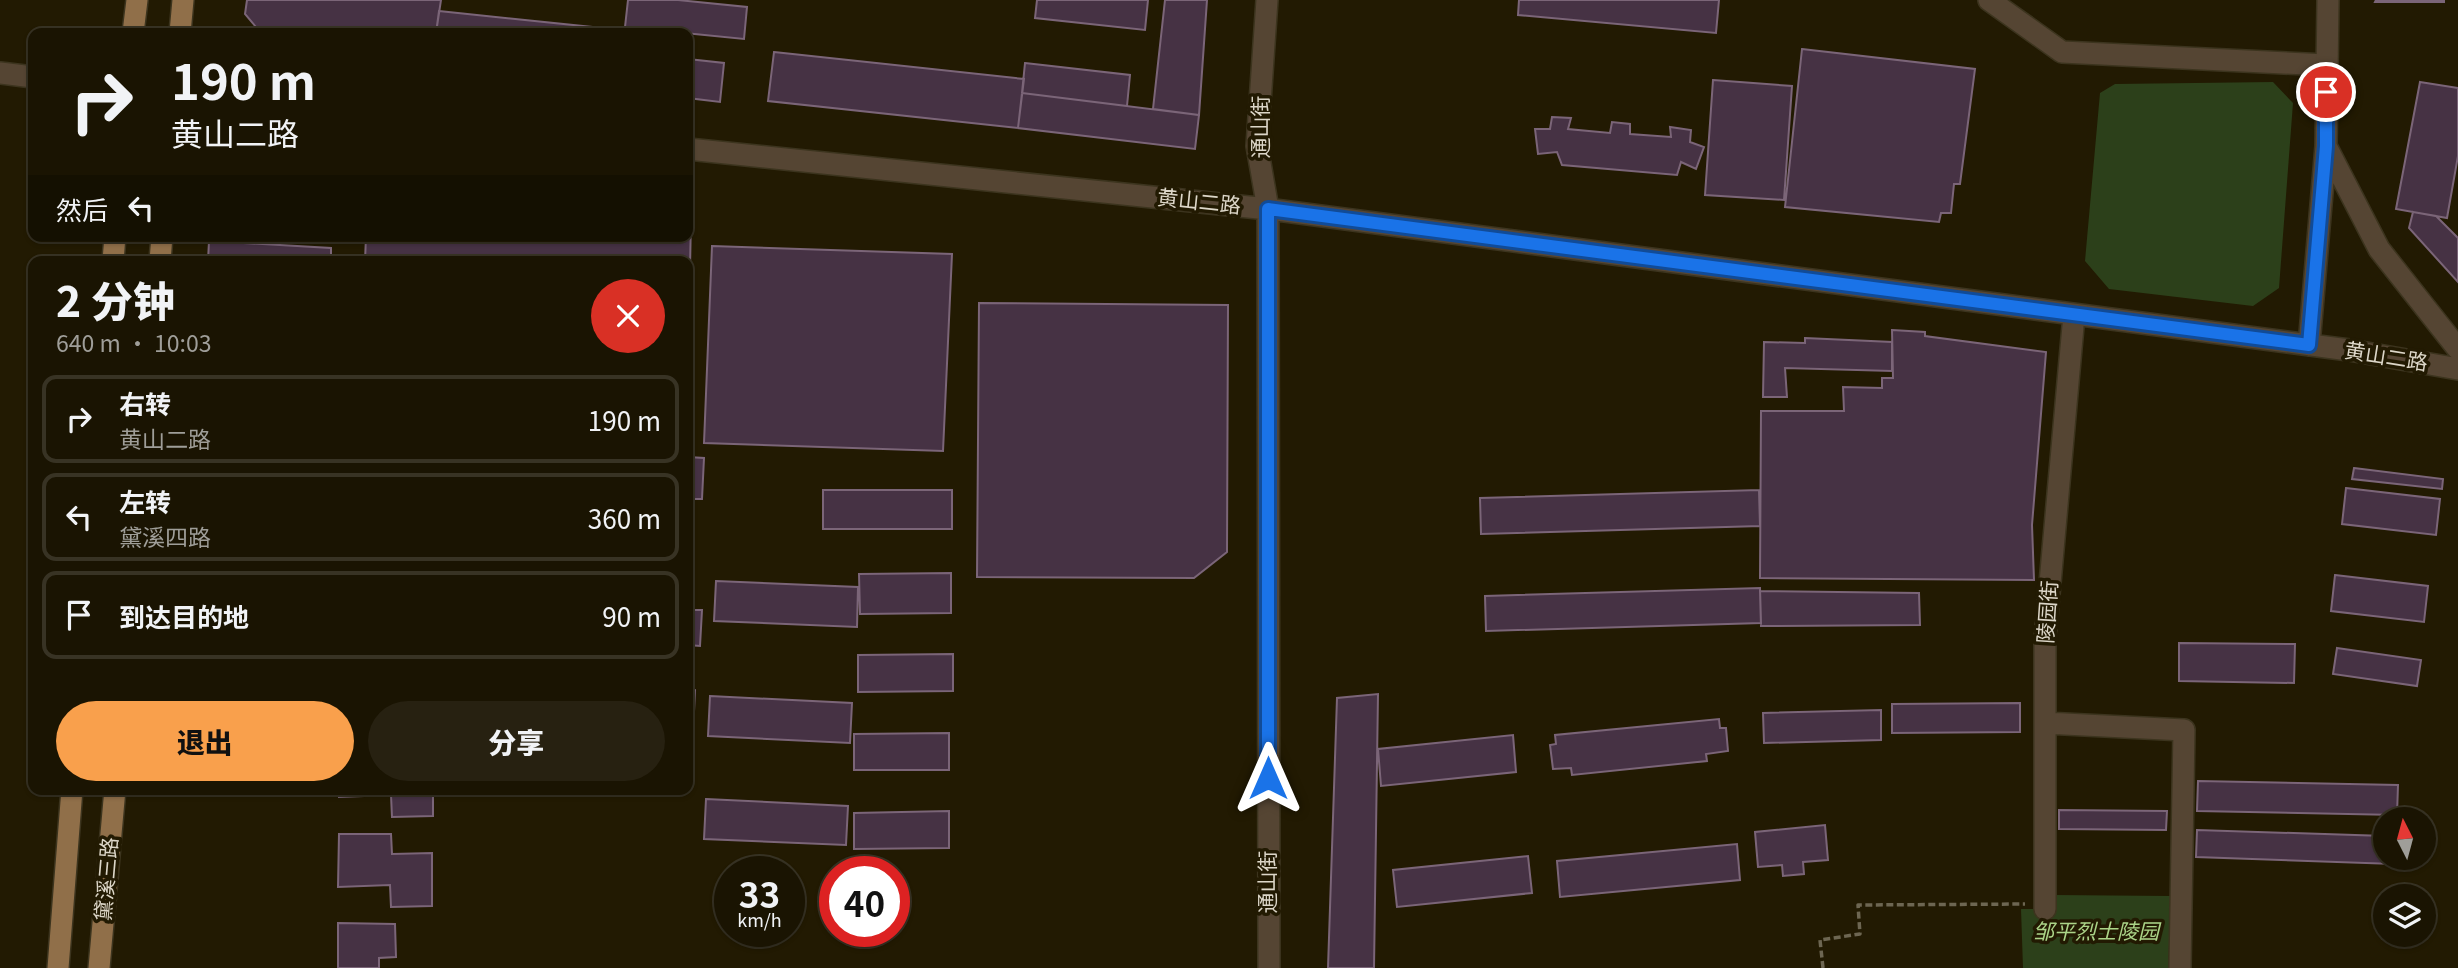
<!DOCTYPE html>
<html lang="zh">
<meta charset="utf-8">
<style>
body{margin:0;font-family:Georgia,"Noto Sans SC",serif;background:#272111;color:#f1f3f6;height:100vh;display:flex;flex-direction:column;font-size:26px;white-space:nowrap}
*{box-sizing:border-box;margin:0}
p{font-size:23px;color:#9f9e99}
.icon{flex:none;width:38px;height:38px;fill:none;stroke:currentColor;stroke-width:2;stroke-linecap:round;stroke-linejoin:round}
.map{position:relative;flex:1;overflow:hidden}
.side{position:absolute;left:28px;top:256px;width:665px;height:539px;display:flex;flex-direction:column;background:#1a1402;border-radius:14px;box-shadow:0 2px 5px #0004,0 0 0 2px #383324}
.side>*{flex:none}
.hud{position:absolute;left:28px;top:28px;width:665px;height:214px;border-radius:14px;box-shadow:0 2px 5px #0004,0 0 0 2px #383324;background:#1a1402;color:#f1f3f6;overflow:hidden}
.needle{width:46px;rotate:354deg}
.tools{position:absolute;left:2373px;top:807px;display:grid;gap:14px}
.tools a{display:grid;place-items:center;width:63px;height:63px;border-radius:50%;background:#1a1402;box-shadow:0 2px 5px #0004,0 0 0 2px #383324;font-size:35px}
.speed{position:absolute;left:714px;top:856px;display:flex;gap:14px;font-size:35px;font-weight:700;text-align:center}
.speed>*{display:grid;place-content:center;width:91px;height:91px;border-radius:50%;background:#1a1402;box-shadow:0 2px 5px #0004,0 0 0 2px #383324;line-height:1}
.speed small{font-size:18px;font-weight:400}
.speed .limit{border:10px solid #d22;background:#fff;color:#111}
.pin{position:absolute;display:grid;place-items:center;width:60px;height:60px;color:#fff;margin:-30px;border:4px solid #fff;border-radius:50%;box-shadow:0 2px 7px #0007}
.me{position:absolute;width:77px;margin:-38px;rotate:0deg;stroke-linejoin:round;filter:drop-shadow(0 0 5px #0008)}
.turn{display:flex;align-items:center;gap:24px;height:147px;padding:0 28px;font-size:32px}
.turn .icon{width:91px;height:91px;stroke-width:2.5}
.turn b{display:block;font-size:49px;line-height:60px}
.then{display:flex;align-items:center;height:66px;padding:0 28px;background:#0003;gap:14px;font-size:26px}
.round{display:grid;place-items:center;flex:none;width:74px;height:74px;border-radius:37px;background:#272111}
.headline{display:flex;align-items:center;justify-content:space-between;height:119px;padding:0 28px}
h1{font-size:42px;font-weight:800;line-height:52px}
.cta{display:flex;gap:14px;margin-top:auto;padding:14px 28px}
.cta a{flex:1;height:80px;border-radius:42px;background:#f9a04c;color:#111;font-size:28px;font-weight:800;line-height:80px;text-align:center}
.cta a+a{background:#272111;color:#f1f3f6}
ul{padding:0;list-style:none}
li{display:flex;align-items:center;gap:21px;height:88px;margin:0 14px 10px;padding:0 14px;border:4px solid #383324;border-radius:14px}
li div{flex:1}
li b{display:block;font-size:26px}
li em{font-style:normal}
.map>svg:first-child{display:block}
.green{fill:#2c401a}
.building{fill:#463244;stroke:#7b6578;stroke-width:2}
.lines{fill:none;stroke-linecap:round;stroke-linejoin:round}
.minor-casing{stroke:#3c341e;stroke-width:24}
.tertiary-casing{stroke:#3c341e;stroke-width:24}
.primary-casing{stroke:#3c341e;stroke-width:24}
.path{stroke:#6d6652;stroke-width:3.5;stroke-dasharray:7 3.5;stroke-linecap:butt}
.minor{stroke:#554533;stroke-width:21}
.tertiary{stroke:#554533;stroke-width:21}
.primary{stroke:#906f49;stroke-width:21}
.route-casing{stroke:#114b97;stroke-width:18}
.route{stroke:#1a73e8;stroke-width:12}
.labels{text-anchor:middle;stroke-width:7;stroke-linejoin:round;paint-order:stroke}
.street-label{font-size:21px;fill:#dcd6c8;stroke:#221a02}
.park-label{font-size:21px;font-style:italic;fill:#abd488;stroke:#221a02}
</style>
<div class="map">
<svg width="2458" height="968" viewBox="0 0 2458 968">
<rect width="100%" height="100%" fill="#221a02"/>
<path class="green" d="M2273,82L2293,103L2279,288L2253,306L2109,289L2085,261L2100,93L2115,84Z
M2054,895L2171,896L2168,968H2023L2021,909H2045Z"/>
<path class="building" d="M247,0H441L436,33H261L245,14Z
M628,0H678L747,7L744,39L625,27Z
M1037,0H1148L1145,30L1035,18Z
M1165,0H1207L1199,115L1153,109Z
M1519,0H1719L1716,33L1518,15Z
M2376,0H2444V2H2375Z
M439,11L621,30V33H436Z
M1802,49L1975,69L1960,184H1954L1951,213H1941L1939,222L1785,207Z
M774,52L1024,79L1018,128L768,101Z
M688,59L724,63L720,102L688,98Z
M1025,63L1130,75L1127,106L1022,93Z
M1713,80L1792,86L1784,200L1705,195Z
M2420,82L2458,88V156L2447,218L2396,209Z
M1022,93L1199,115L1195,149L1018,128Z
M1552,117L1571,118L1568,129L1610,133L1612,122L1630,124V134L1671,137L1670,127L1691,130L1690,142L1704,147L1696,169L1681,162L1677,175L1562,165L1557,152L1538,154L1535,129H1550Z
M2413,212L2436,216L2458,238V282L2409,228Z
M688,218H691L688,371V261H365L366,236H688Z
M209,241L331,248V261H208Z
M712,246L952,254L943,451L704,443Z
M979,303L1228,305L1227,552L1194,578L977,577Z
M1892,330L1925,332V336L2046,352L2032,525L2034,580L1760,578L1761,411H1844L1843,387L1882,388V378H1893Z
M1805,338L1892,342V371L1785,368L1787,397H1763L1764,342L1805,343Z
M688,457L704,458L702,499H688Z
M2354,468L2443,479L2442,489L2352,479Z
M2346,488L2440,499L2436,535L2342,524Z
M823,490H952V529H823Z
M1759,490L1760,526L1481,534L1480,498Z
M951,573V613L860,614L859,574Z
M2335,575L2428,586L2424,622L2331,611Z
M716,581L858,587L857,627L714,621Z
M1760,588L1761,623L1486,631L1485,596Z
M1760,591L1919,593L1920,625L1761,626Z
M688,610H702L700,646L688,645Z
M2179,643L2295,644L2294,683L2179,681Z
M2337,648L2421,660L2417,686L2333,674Z
M953,654V691L858,692V655Z
M688,689L695,690L693,733L688,732Z
M1378,694L1374,968H1328L1337,698Z
M710,696L852,703L850,743L708,736Z
M2020,703V732L1892,733V704Z
M1881,710V740L1764,743L1763,713Z
M1719,719L1720,728H1726L1728,751L1706,754L1707,761L1572,775L1571,768L1553,769L1550,745L1556,744L1555,735Z
M949,733V770H854V734Z
M1513,735L1516,772L1381,786L1378,749Z
M2198,781L2398,785L2397,815L2197,811Z
M339,789H433V816L392,817L391,795L339,797Z
M706,799L848,806L846,845L704,839Z
M2059,810L2167,811L2166,830L2059,829Z
M949,811V848L854,849V813Z
M1825,825L1828,860L1803,862L1804,874L1783,876L1782,865L1758,867L1755,832Z
M2197,830L2385,836V858H2394V864L2196,857Z
M339,834H391L392,854L432,853V906L391,907L390,885L338,887Z
M1737,844L1740,880L1560,897L1557,861Z
M1528,856L1532,893L1397,907L1393,870Z
M338,923L395,924L396,957L379,958V968H338Z"/>
<g class="lines">
<defs>
<path id="minor" d="M1989,0L2062,52L2326,65
M2045,723L2184,730L2180,968
M2045,909V639L2074,315"/>
<path id="tertiary" d="M1267,0L1257,146L1268,209L1269,968
M0,73L33,77
M2326,146L2379,249L2458,349
M688,149L1268,209L2349,350L2458,369
M2309,345L2326,146L2328,0"/>
<path id="primary" d="M133,33L137,0
M180,33L183,0
M113,261L115,236
M160,261L162,236
M58,968L72,789
M99,968L115,789"/>
</defs>
<use href="#minor" class="minor-casing"/>
<use href="#tertiary" class="tertiary-casing"/>
<use href="#primary" class="primary-casing"/>
<path class="path" d="M1823,968L1820,940L1860,934L1858,905L2025,904"/>
<use href="#minor" class="minor"/>
<use href="#tertiary" class="tertiary"/>
<use href="#primary" class="primary"/>
</g>
<g class="lines">
<defs>
<path id="route" d="M1268,778V209L2309,345L2326,146V92"/>
</defs>
<use href="#route" class="route-casing"/>
<use href="#route" class="route"/>
</g>
<g class="labels">
<g class="street-label">
<text transform="translate(1261 127) rotate(-90)" y="7">通山街</text>
<text transform="translate(1199 202) rotate(6)" y="7">黄山二路</text>
<text transform="translate(2386 357) rotate(9)" y="7">黄山二路</text>
<text transform="translate(2048 612) rotate(-86)" y="7">陵园街</text>
<text transform="translate(107 879) rotate(-85)" y="7">黛溪三路</text>
<text transform="translate(1268 882) rotate(-90)" y="7">通山街</text>
</g>
<g class="park-label">
<text x="2096" y="939">邹平烈士陵园</text>
</g>
</g>
</svg>
<div class="tools">
<a><svg class="needle" viewBox="-14 -14 28 28"><path d="M0-13l5 13h-10z" fill="#e53935"/><path d="M0 13l5-13h-10z" fill="#9f9e99"/></svg></a>
<a><svg class="icon" aria-label="layers" viewBox="0 0 24 24"><path d="M12 4l9 5-9 5-9-5zM3 14l9 5 9-5"/></svg></a>
</div>
<div class="speed"><div>33<small>km/h</small></div><div class="limit">40</div></div>
<div class="pin" style="left:2326px;top:92px;background:#d93025"><svg class="icon" aria-label="arrive" viewBox="0 0 24 24"><path d="M6 21V4h12l-3 4 3 4H6"/></svg></div>
<svg class="me" style="left:1268px;top:778px" viewBox="-20 -20 40 40"><path d="M0-17L14 15 0 8-14 15z" fill="#1a73e8" stroke="#fff" stroke-width="4"/></svg>
<div class="hud">
<div class="turn"><svg class="icon" aria-label="right" viewBox="0 0 24 24"><path d="M7 20v-9h11M14 6l5 5-5 5"/></svg><div><b>190 m</b>黄山二路</div></div>
<div class="then">然后<svg class="icon" aria-label="left" viewBox="0 0 24 24"><path d="M17 20v-9H6M10 6l-5 5 5 5"/></svg></div>
</div>
<section class="side">
<div class="headline"><div><h1>2 分钟</h1><p>640 m · 10:03</p></div><a class="round" style="background:#d93025;color:#fff"><svg class="icon" aria-label="close" viewBox="0 0 24 24"><path d="M6 6l12 12M18 6L6 18"/></svg></a></div>
<ul>
<li><svg class="icon" aria-label="right" viewBox="0 0 24 24"><path d="M7 20v-9h11M14 6l5 5-5 5"/></svg><div><b>右转</b><p>黄山二路</p></div><em>190 m</em></li>
<li><svg class="icon" aria-label="left" viewBox="0 0 24 24"><path d="M17 20v-9H6M10 6l-5 5 5 5"/></svg><div><b>左转</b><p>黛溪四路</p></div><em>360 m</em></li>
<li><svg class="icon" aria-label="arrive" viewBox="0 0 24 24"><path d="M6 21V4h12l-3 4 3 4H6"/></svg><div><b>到达目的地</b></div><em>90 m</em></li>
</ul>
<div class="cta"><a>退出</a><a>分享</a></div>
</section>
</div>
